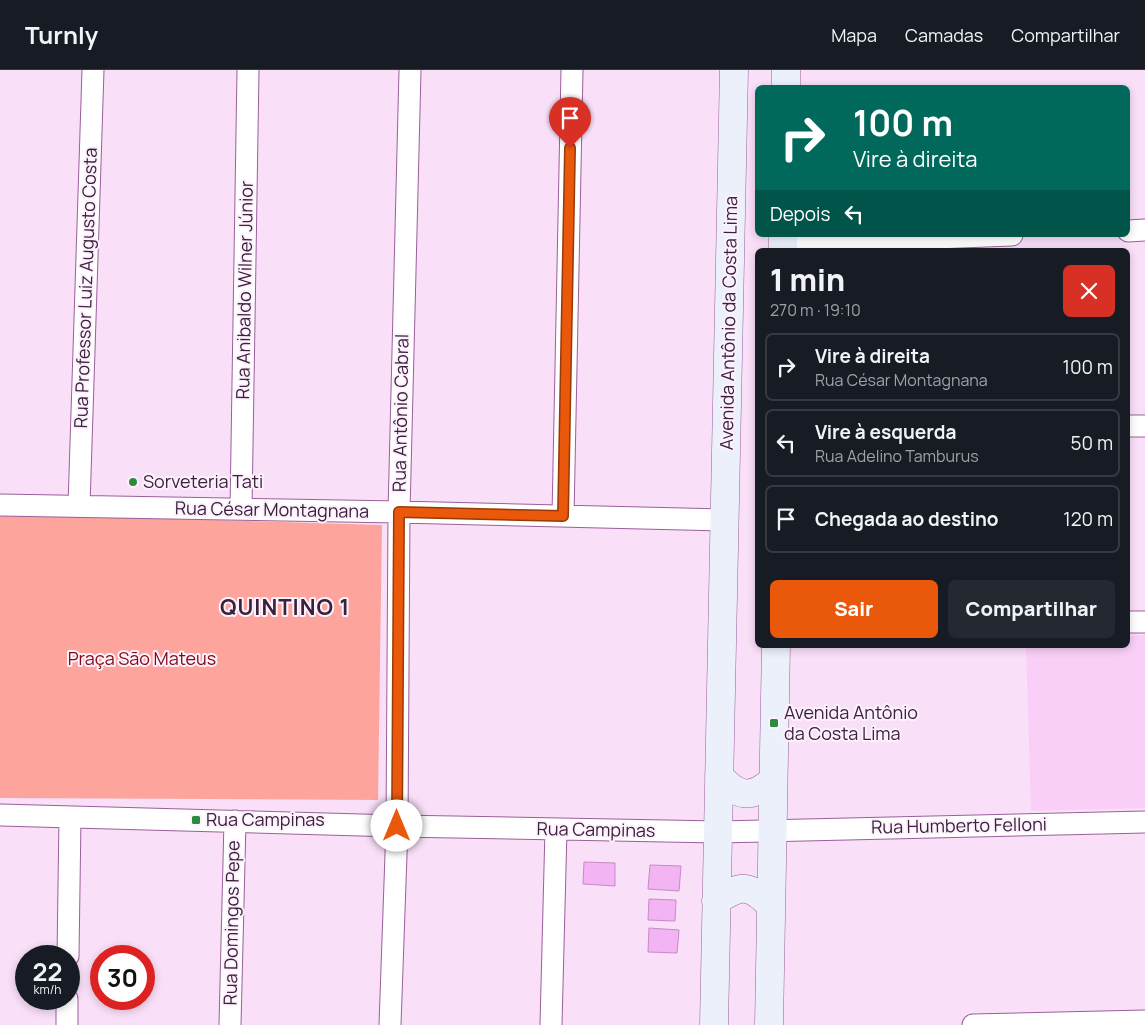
<!DOCTYPE html>
<html lang="pt">
<meta charset="utf-8">
<style>
body{margin:0;font-family:Manrope,sans-serif;background:#242831;color:#f1f3f6;height:100vh;display:flex;flex-direction:column;font-size:19px;white-space:nowrap}
*{box-sizing:border-box;margin:0}
p{font-size:16px;color:#9ea1a6}
.icon{flex:none;width:28px;height:28px;fill:none;stroke:currentColor;stroke-width:2;stroke-linecap:round;stroke-linejoin:round}
.map{position:relative;flex:1;overflow:hidden}
.panel{position:absolute;left:755px;top:178px;width:375px;height:400px;display:flex;flex-direction:column;background:#171b24;border-radius:8px;box-shadow:0 2px 8px #0003}
.panel>*{flex:none}
.hud{position:absolute;left:755px;top:15px;width:375px;height:152px;border-radius:8px;box-shadow:0 2px 8px #0003;background:#00695c;color:#fff;overflow:hidden}
.speed{position:absolute;left:15px;top:875px;display:flex;gap:10px;font-size:25px;font-weight:700;text-align:center}
.speed>*{display:grid;place-content:center;width:65px;height:65px;border-radius:50%;background:#171b24;box-shadow:0 2px 8px #0003;line-height:1}
.speed small{font-size:12px;font-weight:400}
.speed .limit{border:8px solid #d22;background:#fff;color:#111}
.pin{position:absolute;display:grid;place-items:center;width:42px;height:42px;color:#fff;margin:-51px -21px;border-radius:50% 50% 50% 0;rotate:-45deg;box-shadow:0 0 5px #0007}
.pin .icon{rotate:45deg}
.me{position:absolute;width:55px;margin:-28px;rotate:0deg;stroke-linejoin:round;filter:drop-shadow(0 0 4px #0008)}
.turn{display:flex;align-items:center;gap:18px;height:105px;padding:0 15px;font-size:22px}
.turn .icon{width:65px;height:65px;stroke-width:2.5}
.turn b{display:block;font-size:35px;line-height:42px}
.then{display:flex;align-items:center;height:48px;padding:0 15px;background:#0003;gap:10px;font-size:19px}
.round{display:grid;place-items:center;flex:none;width:52px;height:52px;border-radius:8px;background:#242831}
.headline{display:flex;align-items:center;justify-content:space-between;height:85px;padding:0 15px}
h1{font-size:30px;font-weight:800;line-height:38px}
.action{display:flex;gap:10px;margin-top:auto;padding:10px 15px}
.action a{flex:1;height:58px;border-radius:8px;background:#ea580c;color:#fff;font-size:20px;font-weight:800;line-height:58px;text-align:center}
.action a+a{background:#242831;color:#f1f3f6}
ul{padding:0;list-style:none}
li{display:flex;align-items:center;gap:15px;height:68px;margin:0 10px 8px;padding:0 5px;border:2px solid #363941;border-radius:8px}
li div{flex:1}
li b{display:block;font-size:19px}
li em{font-style:normal}
header{display:flex;align-items:center;gap:30px;box-sizing:border-box;height:70px;padding:0 25px;background:#171b24;border-bottom:1px solid #363941}
header strong{font-size:24px}
nav{display:flex;gap:28px;margin-inline-start:auto;font-size:18px}
.map>svg:first-child{display:block}
.built{fill:#f9cff8}
.green{fill:#fda59c}
.building{fill:#f2b4f2;stroke:#c78bc8}
.lines{fill:none;stroke-linecap:round;stroke-linejoin:round}
.street-casing{stroke:#99609a;stroke-width:23}
.secondary-casing{stroke:#99609a;stroke-width:29}
.street{stroke:#fff;stroke-width:21}
.secondary{stroke:#ecf0fb;stroke-width:28}
.route-casing{stroke:#983908;stroke-width:12}
.route{stroke:#ea580c;stroke-width:9}
.poi-dot{fill:#2d8b3e;stroke:#fef1fe;stroke-width:2}
.labels{text-anchor:middle;stroke-width:4;stroke-linejoin:round;paint-order:stroke}
.street-label{font-size:18px;fill:#3a223a;stroke:#fef1fe}
.poi-label{font-size:18px;fill:#3a223a;stroke:#fef1fe;text-anchor:start}
.park-label{font-size:18px;fill:#820910;stroke:#fef1fe}
.district-label{font-size:22px;font-weight:bold;letter-spacing:1px;fill:#3a223a;stroke:#fef1fe}
</style>
<header>
<strong>Turnly</strong>
<nav><a>Mapa</a><a>Camadas</a><a>Compartilhar</a></nav>
</header>
<div class="map">
<svg width="1145" height="955" viewBox="0 0 1145 955">
<rect width="100%" height="100%" fill="#f9dff8"/>
<path class="built" d="M1145,565V738L1031,741L1026,575H1128V566Z"/>
<path class="green" d="M0,444L382,455L378,730L0,728Z"/>
<path class="building" d="M584,792L615,793V816L583,814Z
M650,795L681,796L679,821L648,819Z
M649,829L676,830L675,851L648,850Z
M649,858L679,860L677,883L648,882Z"/>
<g class="lines">
<defs>
<path id="street" d="M1128,161L1145,160
M783,174L1012,165
M1128,356H1145
M0,435L399,442L724,450
M79,436L93,0
M241,439L248,0
M563,446L572,0
M1128,552H1145
M0,745L397,756L718,762L1145,752
M68,886L70,747
M67,955V929
M230,955L235,751
M390,955L397,756L399,442L410,0
M551,955L556,759
M973,955L1145,951"/>
<path id="secondary" d="M786,18V0
M783,180V165
M719,706C738,727 751,730 773,710
M716,831C741,814 750,814 771,836
M714,955L734,0
M769,955L776,575"/>
</defs>
<use href="#street" class="street-casing"/>
<use href="#secondary" class="secondary-casing"/>
<use href="#street" class="street"/>
<use href="#secondary" class="secondary"/>
</g>
<g class="lines">
<defs>
<path id="route" d="M397,756L399,442L563,446L570,78"/>
</defs>
<use href="#route" class="route-casing"/>
<use href="#route" class="route"/>
</g>
<g class="poi-dot">
<circle cx="133" cy="412" r="5"/>
<rect x="769" y="648" width="10" height="10" rx="2.5"/>
<rect x="191" y="745" width="10" height="10" rx="2.5"/>
</g>
<g class="labels">
<g class="street-label">
<text transform="translate(86 218) rotate(-88)" y="6">Rua Professor Luiz Augusto Costa</text>
<text transform="translate(245 220) rotate(-89)" y="6">Rua Anibaldo Wilner Júnior</text>
<text transform="translate(729 253) rotate(-89)" y="6">Avenida Antônio da Costa Lima</text>
<text transform="translate(401 343) rotate(-89)" y="6">Rua Antônio Cabral</text>
<text transform="translate(272 440) rotate(1)" y="6">Rua César Montagnana</text>
<text transform="translate(959 756) rotate(-1)" y="6">Rua Humberto Felloni</text>
<text transform="translate(596 760) rotate(1)" y="6">Rua Campinas</text>
<text transform="translate(232 853) rotate(-89)" y="6">Rua Domingos Pepe</text>
</g>
<g class="poi-label">
<text x="143" y="418">Sorveteria Tati</text>
<text x="784" y="649">Avenida Antônio<tspan x="784" dy="21">da Costa Lima</tspan></text>
<text x="206" y="756">Rua Campinas</text>
</g>
<g class="park-label">
<text x="142" y="595">Praça São Mateus</text>
</g>
<g class="district-label">
<text x="285" y="545">QUINTINO 1</text>
</g>
</g>
</svg>
<div class="speed"><div>22<small>km/h</small></div><div class="limit">30</div></div>
<div class="pin" style="left:570px;top:78px;background:#d93025"><svg class="icon" aria-label="arrive" viewBox="0 0 24 24"><path d="M6 21V4h12l-3 4 3 4H6"/></svg></div>
<svg class="me" style="left:397px;top:756px" viewBox="-20 -20 40 40"><circle r="19" fill="#fff"/><path d="M0-13L10 11 0 6-10 11z" fill="#ea580c"/></svg>
<div class="hud">
<div class="turn"><svg class="icon" aria-label="right" viewBox="0 0 24 24"><path d="M7 20v-9h11M14 6l5 5-5 5"/></svg><div><b>100 m</b>Vire à direita</div></div>
<div class="then">Depois<svg class="icon" aria-label="left" viewBox="0 0 24 24"><path d="M17 20v-9H6M10 6l-5 5 5 5"/></svg></div>
</div>
<section class="panel">
<div class="headline"><div><h1>1 min</h1><p>270 m · 19:10</p></div><a class="round" style="background:#d93025;color:#fff"><svg class="icon" aria-label="close" viewBox="0 0 24 24"><path d="M6 6l12 12M18 6L6 18"/></svg></a></div>
<ul>
<li><svg class="icon" aria-label="right" viewBox="0 0 24 24"><path d="M7 20v-9h11M14 6l5 5-5 5"/></svg><div><b>Vire à direita</b><p>Rua César Montagnana</p></div><em>100 m</em></li>
<li><svg class="icon" aria-label="left" viewBox="0 0 24 24"><path d="M17 20v-9H6M10 6l-5 5 5 5"/></svg><div><b>Vire à esquerda</b><p>Rua Adelino Tamburus</p></div><em>50 m</em></li>
<li><svg class="icon" aria-label="arrive" viewBox="0 0 24 24"><path d="M6 21V4h12l-3 4 3 4H6"/></svg><div><b>Chegada ao destino</b></div><em>120 m</em></li>
</ul>
<div class="action"><a>Sair</a><a>Compartilhar</a></div>
</section>
</div>
